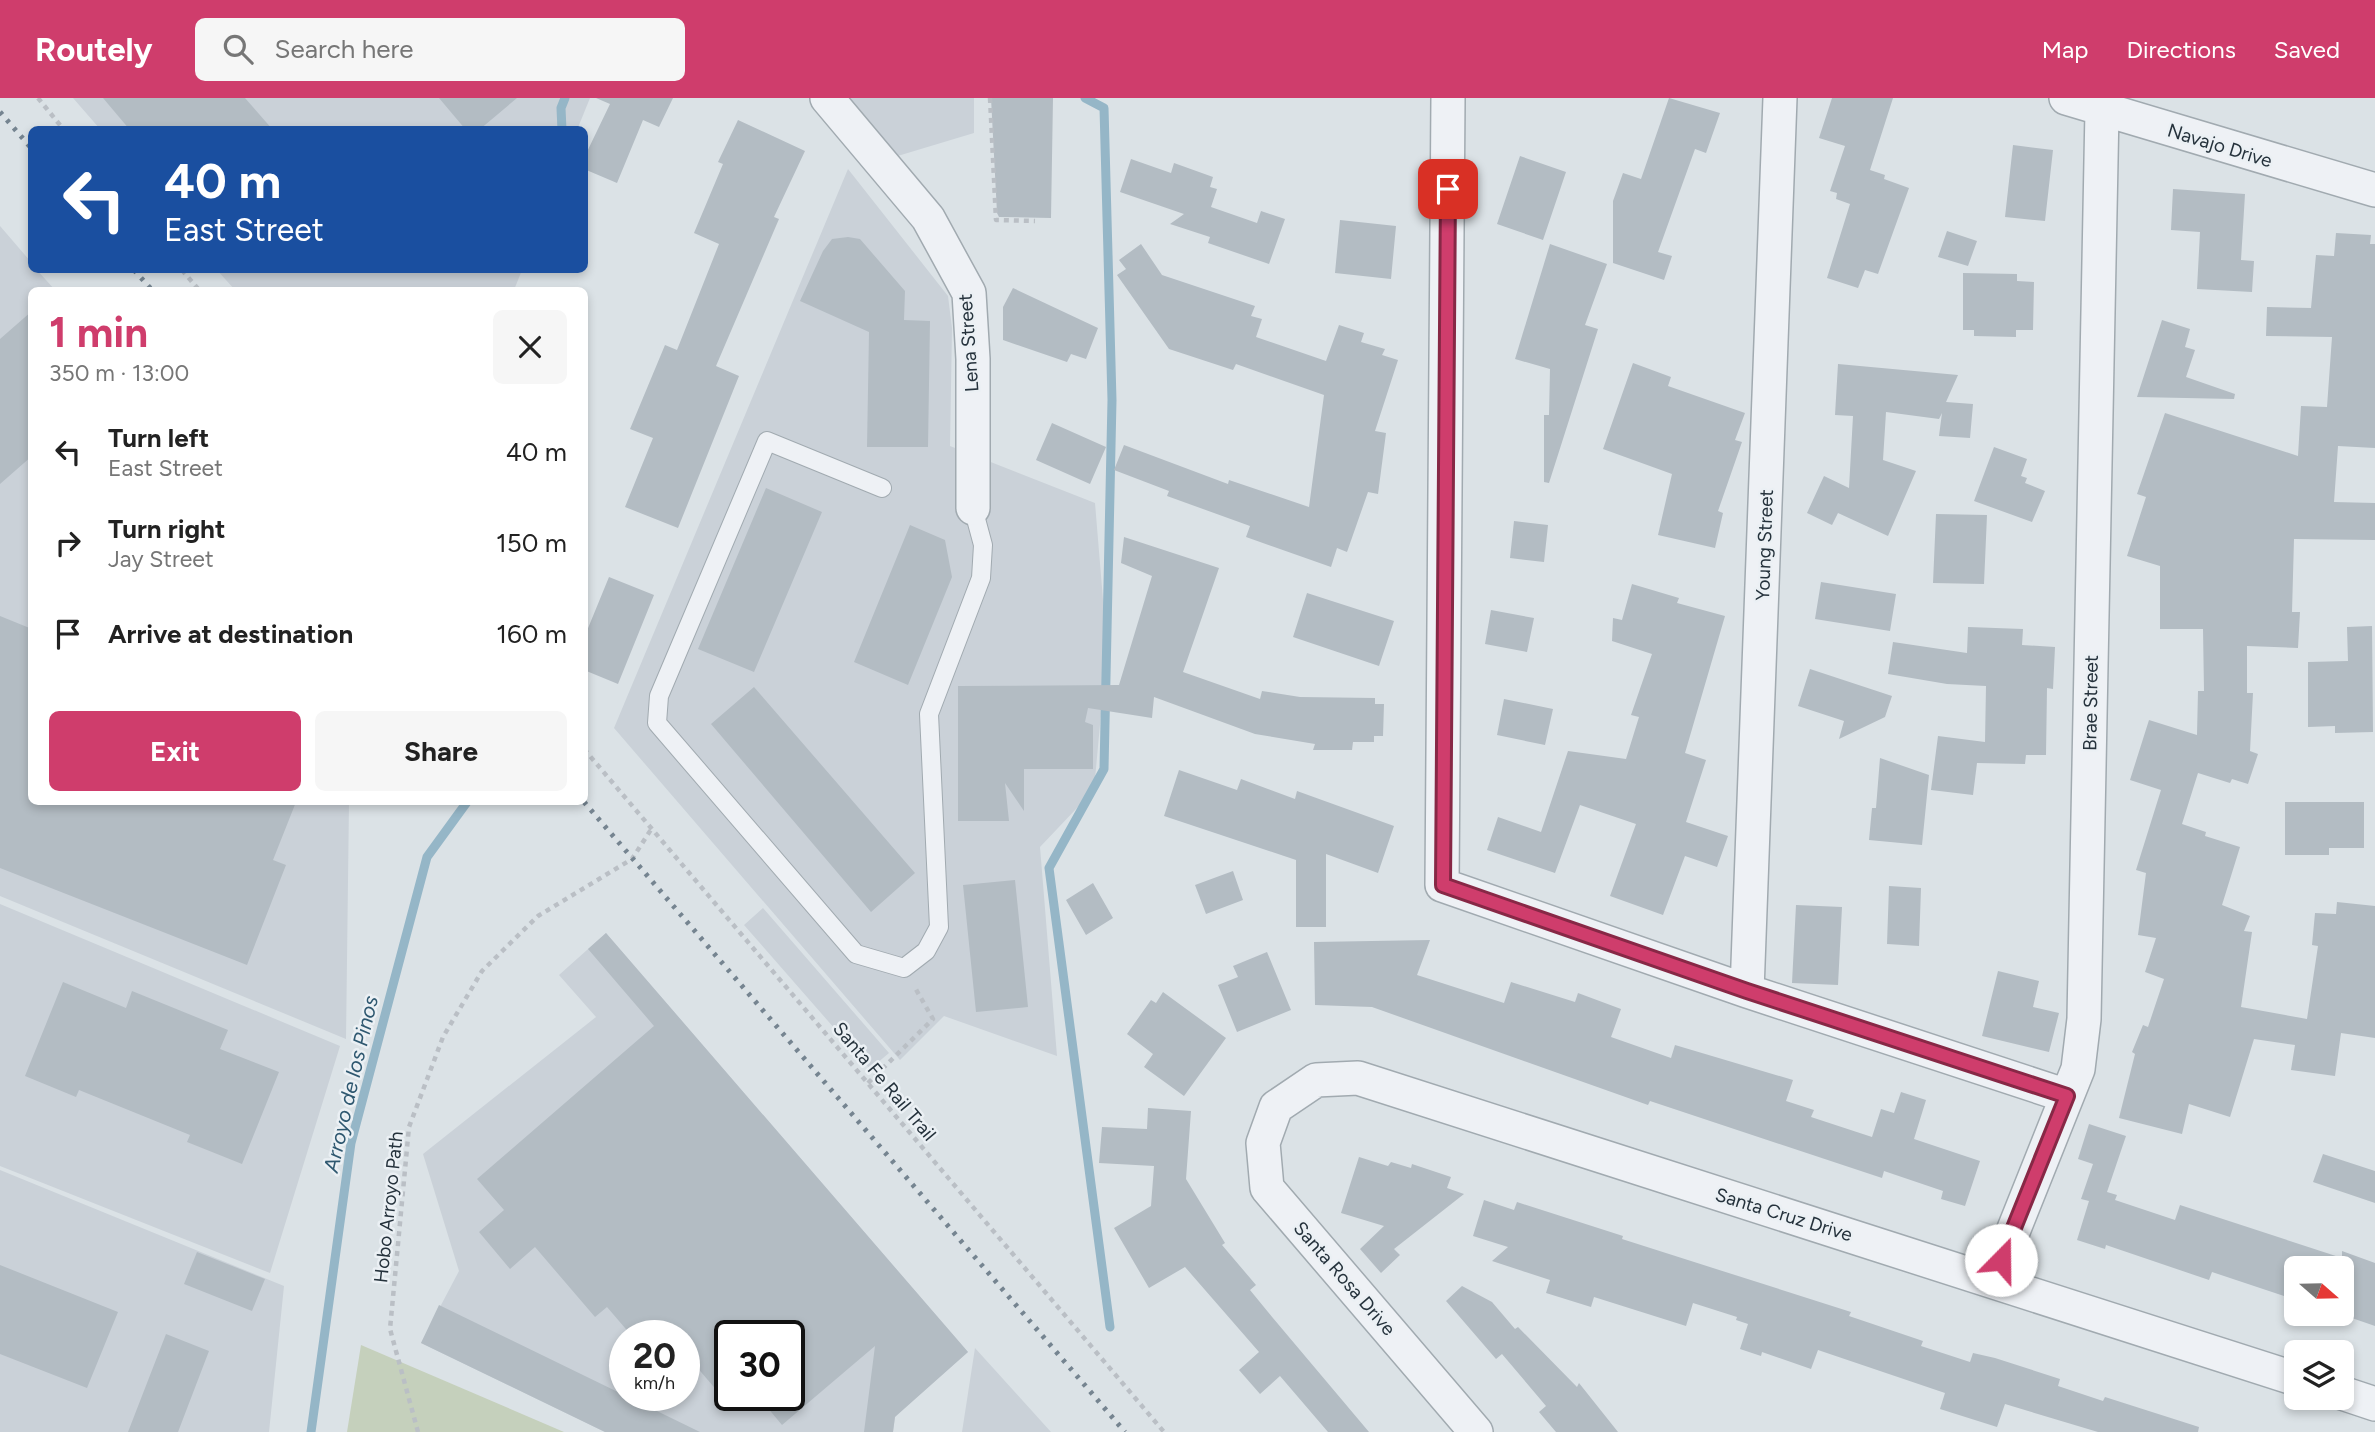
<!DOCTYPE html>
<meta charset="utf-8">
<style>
body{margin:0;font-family:Figtree,sans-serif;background:#f6f6f6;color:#222;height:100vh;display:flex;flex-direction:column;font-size:26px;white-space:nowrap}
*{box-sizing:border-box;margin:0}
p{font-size:23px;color:#767676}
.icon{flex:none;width:38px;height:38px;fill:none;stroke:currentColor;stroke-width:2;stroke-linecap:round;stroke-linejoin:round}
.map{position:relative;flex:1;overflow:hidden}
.side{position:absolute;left:28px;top:189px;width:560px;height:518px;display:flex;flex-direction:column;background:#fff;border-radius:10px;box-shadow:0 4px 10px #0003}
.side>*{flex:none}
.hud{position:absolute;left:28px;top:28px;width:560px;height:147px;border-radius:10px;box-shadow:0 4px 10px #0003;background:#1a4fa0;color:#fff;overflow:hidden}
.needle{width:46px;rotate:110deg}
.buttons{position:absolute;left:2284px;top:1158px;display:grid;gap:14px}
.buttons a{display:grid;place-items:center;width:70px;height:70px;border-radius:10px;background:#fff;box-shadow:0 4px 10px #0003;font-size:35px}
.speed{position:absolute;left:609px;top:1222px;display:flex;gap:14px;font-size:35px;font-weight:700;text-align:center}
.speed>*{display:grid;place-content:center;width:91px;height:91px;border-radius:50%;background:#fff;box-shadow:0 4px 10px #0003;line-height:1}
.speed small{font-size:18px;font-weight:400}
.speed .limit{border:4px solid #111;border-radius:10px;background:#fff;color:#111}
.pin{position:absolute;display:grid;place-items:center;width:60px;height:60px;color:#fff;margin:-30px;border-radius:14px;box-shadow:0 4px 10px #0006}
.me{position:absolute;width:77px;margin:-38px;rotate:22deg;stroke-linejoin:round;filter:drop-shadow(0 0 5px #0008)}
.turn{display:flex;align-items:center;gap:24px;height:147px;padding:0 21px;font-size:32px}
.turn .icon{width:91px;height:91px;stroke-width:2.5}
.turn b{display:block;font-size:49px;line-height:60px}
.round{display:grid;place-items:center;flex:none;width:74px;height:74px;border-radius:10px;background:#f6f6f6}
.head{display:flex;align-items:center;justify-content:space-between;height:119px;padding:0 21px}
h1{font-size:42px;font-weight:700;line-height:52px;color:#cf3d6c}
.action{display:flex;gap:14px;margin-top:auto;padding:14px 21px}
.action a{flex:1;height:80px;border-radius:10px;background:#cf3d6c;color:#fff;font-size:28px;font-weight:700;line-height:80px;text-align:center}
.action a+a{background:#f6f6f6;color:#222}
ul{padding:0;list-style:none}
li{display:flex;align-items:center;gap:21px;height:91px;padding:0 21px}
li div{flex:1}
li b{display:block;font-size:26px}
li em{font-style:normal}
header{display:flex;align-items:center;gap:42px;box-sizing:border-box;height:98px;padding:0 35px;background:#cf3d6c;color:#fff}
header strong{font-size:33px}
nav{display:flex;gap:38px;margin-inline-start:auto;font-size:24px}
.search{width:490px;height:63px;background:#f6f6f6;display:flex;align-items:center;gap:18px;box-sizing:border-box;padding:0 24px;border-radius:10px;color:#767676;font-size:26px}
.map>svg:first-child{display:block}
.built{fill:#cad1d8;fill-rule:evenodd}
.green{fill:#c5d0bc}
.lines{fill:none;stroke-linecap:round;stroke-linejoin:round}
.stream{stroke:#95b6c7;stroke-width:9}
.building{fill:#b3bcc3}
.service-casing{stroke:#a1aab0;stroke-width:20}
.minor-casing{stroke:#a1aab0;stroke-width:36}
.path{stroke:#babfc5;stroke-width:4.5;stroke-dasharray:5 5;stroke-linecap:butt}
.service{stroke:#eef1f5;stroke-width:18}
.minor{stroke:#eef1f5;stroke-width:33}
.rail{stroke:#758490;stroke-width:5;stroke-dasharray:3.5 7;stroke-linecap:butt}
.route-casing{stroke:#872846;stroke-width:18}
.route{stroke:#cf3d6c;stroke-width:12}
.labels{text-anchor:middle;stroke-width:5;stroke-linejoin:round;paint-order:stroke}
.street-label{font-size:19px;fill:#25323c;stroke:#ebf0f4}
.water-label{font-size:21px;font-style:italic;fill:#2f5870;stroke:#ebf0f4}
</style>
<header>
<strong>Routely</strong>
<div class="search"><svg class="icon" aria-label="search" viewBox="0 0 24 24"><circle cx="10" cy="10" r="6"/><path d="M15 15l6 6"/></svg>Search here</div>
<nav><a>Map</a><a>Directions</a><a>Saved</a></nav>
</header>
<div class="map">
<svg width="2375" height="1334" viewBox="0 0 2375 1334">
<rect width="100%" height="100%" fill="#dbe2e6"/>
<path class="built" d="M73,0H590L577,32L100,31Z
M842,0H974V35L891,60Z
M848,71L948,198L952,230L950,348L1095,405L1107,550L1094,692L1040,749L1057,958L944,918L900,962L614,630Z
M0,128L31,164L32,172H37L55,192H32V704H349L346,941L0,798Z
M217,172H522L514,192H235Z
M0,806L340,948L270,1175L0,1068Z
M763,810L889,955L870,971L744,827Z
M606,835L968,1254L895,1318L893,1334H605L421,1245L459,1173L423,1056L596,919L559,877ZM625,1237H684V1297H625ZM730,1237H789V1297H730Z
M0,1072L284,1188L269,1334H0Z
M975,1250L1051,1334H962Z"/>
<path class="green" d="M361,1247L564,1334H347Z"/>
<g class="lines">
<path class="stream" d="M1085,0L1104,10L1112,302L1104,671L1049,770L1110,1229
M562,32L561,10L565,0
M311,1334L351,1045L427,759L467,704"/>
</g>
<path class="building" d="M103,0H245L273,32H130Z
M439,0H517L479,32H466Z
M596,0H673L659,29L643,22L617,85L584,71V60L610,6Z
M991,0H1053L1051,120L999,119L997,115Z
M1669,0L1720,15L1706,55L1695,51L1658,154L1672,158L1664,182L1613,165V103L1623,75L1641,81Z
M1832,0H1893L1870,72L1885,77L1884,81L1909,90L1878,176L1865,172L1858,190L1827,180L1850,106L1836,101L1837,95L1830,93L1845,48L1819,40Z
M738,22L805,53L774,119L779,121L716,268L739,278L678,430L625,409L653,340L630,331L665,247L677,252L719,146L694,135L723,66L718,64Z
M2013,47L2053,52L2045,123L2005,119Z
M1520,58L1566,74L1543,142L1497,126Z
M1131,61L1171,75L1174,65L1213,79L1210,89L1217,91L1211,109L1257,125L1261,113L1285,121L1269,166L1208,145L1210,139L1170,126L1184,116L1120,94Z
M2173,91L2245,96L2241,162L2254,163L2252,194L2197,191L2200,134L2171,132Z
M1340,122L1396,128L1391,181L1335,175Z
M1947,133L1977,143L1968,168L1938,159Z
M2336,135L2371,137L2370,146H2375V350L2338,348L2334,404L2375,405V442L2294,441L2292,514H2300L2298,550L2247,548V595H2253L2250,653L2258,656L2248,686L2232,681L2230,685L2198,675L2182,726L2206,734L2205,738L2240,749L2222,807L2250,818L2244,833L2252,834L2241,909L2307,921L2318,848L2312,847L2315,815L2336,816L2337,804L2375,808V940L2341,935L2335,978L2291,972L2295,947L2254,941L2230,1019L2189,1006L2182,1036L2119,1020L2135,956L2132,954L2143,927L2148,929L2164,881L2145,874L2156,840L2138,837L2146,775L2136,772L2161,692L2130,682L2149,622L2197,637L2198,593H2204L2203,531H2160V468L2127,458L2146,399L2137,396L2165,315L2298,358L2301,308L2327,309L2332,239L2266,238L2267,209L2311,210L2316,157L2334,158Z
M848,139L860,141L905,193L904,222L930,223L928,349H867L869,234L800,203L823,153L832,141Z
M1141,146L1162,177L1255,208L1251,218L1262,221L1256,239L1326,263L1339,227L1364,235L1361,244L1385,251L1382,257L1398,262L1375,333L1386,335L1378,396L1368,394L1347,454L1337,450L1331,469L1246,439L1250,428L1167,398L1169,393L1114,372L1124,347L1228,386L1229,382L1309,409L1324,297L1236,266L1233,272L1169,251L1117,177L1126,171L1119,162Z
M1550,146L1607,166L1585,227L1598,231L1549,385L1544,384V317H1549L1550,271L1515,261Z
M1963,175L2017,176V183L2034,184L2033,232H2016V239L1974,238V232H1963Z
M1013,190L1098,230L1086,261L1071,256L1067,264L1003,242V209Z
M32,213V358L0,386V241Z
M2162,222L2190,231L2185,249L2195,252L2186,279L2235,296L2234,301L2137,299Z
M1633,265L1671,279L1668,288L1745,315L1735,342L1742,344L1718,413L1723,415L1715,450L1658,437L1672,376L1603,351Z
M1838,266L1958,277L1946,304L1973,306L1970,340L1939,338L1942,315L1939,321L1886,314L1883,362L1916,373L1888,438L1838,415L1832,427L1807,415L1824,378L1849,390L1853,318L1835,317Z
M1052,325L1106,349L1090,386L1036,362Z
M1994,349L2027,361L2021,378L2027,380L2025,385L2045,393L2032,424L1974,403Z
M766,390L822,414L754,574L698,551Z
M1936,416L1987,417L1984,486L1933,485Z
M1514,423L1548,427L1544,464L1510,460Z
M910,427L945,442L952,479L908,587L854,564Z
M1124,439L1219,470L1183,574L1260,601L1262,593L1300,599L1375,600V606H1384L1383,638H1374V644H1353L1352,652H1313L1315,646L1255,636L1154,599L1152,620L1088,610L1085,624L1093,627V671H1024V713L1005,685L1009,723H958V588L1119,587L1152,478L1121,465Z
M609,479L654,497L618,586L584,572V540Z
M1821,484L1896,496L1890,533L1815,521Z
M1632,486L1679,500L1677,505L1725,518L1685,655L1706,662L1686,724L1728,738L1717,769L1685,758L1663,817L1610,798L1636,726L1580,707L1555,775L1487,752L1498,719L1541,734L1568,653L1626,661L1639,619L1631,617L1652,556L1612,543L1613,520L1622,522Z
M1307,495L1394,523L1379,568L1293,539Z
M1491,512L1534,520L1527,554L1485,546Z
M0,518L32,531V704H296L273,762L286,767L247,867L0,770Z
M2372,528L2373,634L2335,635V628L2308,629V564L2348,563L2347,529Z
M1968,529L2023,531L2022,547L2055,549L2053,591L2047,590L2046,657H2026L2025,666L1977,665L1973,697L1931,692L1938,638L1985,644L1986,588L1947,586L1888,576L1893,544L1967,555Z
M1810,571L1892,598L1885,619L1839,641L1844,623L1798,608Z
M754,589L915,775L871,814L711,626Z
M1504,601L1553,611L1545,647L1497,637Z
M1880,660L1929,677L1922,747L1869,742L1872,710H1876Z
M1179,672L1237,692L1241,681L1295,701L1297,693L1394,728L1378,775L1326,756V829H1296V762L1164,718Z
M2285,704H2364V750H2329V757H2285Z
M1233,773L1243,802L1206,816L1195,787Z
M1015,782L1028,909L976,914L963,787Z
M1093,785L1113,820L1086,837L1066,802Z
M1889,788L1921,790L1919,848L1887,846Z
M1796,807L1842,809L1838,887L1792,885Z
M606,835L968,1254L895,1319L893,1334H864L875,1248L782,1327L757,1297H789V1237H730V1308L684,1254V1237H631L607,1209L595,1219L535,1149L510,1171L479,1134L504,1112L477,1081L654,928L588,851Z
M1430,842L1417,877L1504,905L1511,884L1575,904L1578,895L1621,911L1611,939L1671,960L1675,947L1793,982L1786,1003L1814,1012L1811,1019L1872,1039L1881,1011L1894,1015L1901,994L1926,1002L1914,1041L1980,1063L1965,1108L1941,1101L1943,1093L1884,1073L1882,1080L1650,1003L1648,1007L1372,909L1315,907L1314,844Z
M1267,854L1291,912L1237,934L1218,887L1238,879L1233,868Z
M1998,873L2039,883L2033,909L2059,915L2049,954L1982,938Z
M63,884L126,910L132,893L228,932L220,951L279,974L242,1066L187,1044L190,1037L79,992L76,999L25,978Z
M1163,894L1226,940L1184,998L1144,969L1153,956L1127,936L1151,902L1156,905Z
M1148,1010L1191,1013L1186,1081L1225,1145L1222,1147L1256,1187L1250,1192L1268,1214L1369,1334H1328L1280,1278L1260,1296L1239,1272L1259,1254L1185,1169L1149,1190L1114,1130L1151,1108L1154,1068L1099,1065L1102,1029L1147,1031Z
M2089,1026L2126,1038L2107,1094L2117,1097L2115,1102L2175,1122L2180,1107L2342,1160V1153L2375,1165V1228L2349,1219L2350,1213L2342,1211V1171H2296L2287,1199L2212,1174L2209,1182L2106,1147L2105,1151L2077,1142L2089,1103L2081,1101L2093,1066L2078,1061Z
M2323,1056L2375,1073V1105L2313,1084Z
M1359,1059L1388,1068L1391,1064L1411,1070L1412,1066L1451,1079L1447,1090L1464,1096L1394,1151L1400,1157L1381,1175L1360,1151L1384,1128L1341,1115Z
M1484,1102L1514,1112L1517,1104L1623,1138L1622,1141L1851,1214L1849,1218L1923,1243L1921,1248L1970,1264L1973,1255L1995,1260L2060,1281L2058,1288L2103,1303L2105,1299L2199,1329L2198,1334H2098L2005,1306L1997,1329L1940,1311L1945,1295L1818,1252L1811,1271L1762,1254L1761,1258L1740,1251L1748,1226L1736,1222L1737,1219L1693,1205L1686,1228L1594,1199L1591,1209L1546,1195L1550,1182L1492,1163L1508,1149L1473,1138Z
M197,1154L265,1181L252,1213L184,1186Z
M0,1167L118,1214L87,1290L0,1256Z
M1462,1188L1492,1204L1515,1231L1518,1229L1577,1289L1579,1285L1618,1334H1556L1539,1314L1546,1308L1502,1256L1496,1261L1446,1203Z
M439,1207L700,1334H605L421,1245Z
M166,1236L209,1253L178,1334H128Z"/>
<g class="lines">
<defs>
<path id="service" d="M882,390L767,343L659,598L657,625L856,856L904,870L926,853L939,829L929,616L981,480L983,447L973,410"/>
<path id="minor" d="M827,0L928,120L969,195L973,261V410
M1448,0L1442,787L1747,893L2067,998
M2066,0L2375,92
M1747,893L1780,0
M1994,1181L2078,971L2084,921L2102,12
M2342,1295L2375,1306
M1476,1334L1267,1090L1263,1045L1276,1009L1316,982L1358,980L2296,1281"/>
</defs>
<use href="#service" class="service-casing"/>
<use href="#minor" class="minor-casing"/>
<path class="path" d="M38,0L64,32
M990,0L996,122L1035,123
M182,172L199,192
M584,651L1164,1334
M868,985L933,921L914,888
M418,1334L390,1231L409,1029L443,939L482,873L538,818L632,761L652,730"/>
<use href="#service" class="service"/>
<use href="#minor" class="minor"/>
<path class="rail" d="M0,14L32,51
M134,172L152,192
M584,704L1125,1334"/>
</g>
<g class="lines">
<defs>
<path id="route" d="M1448,91L1443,787L1747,893L2067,998L2001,1162"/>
</defs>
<use href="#route" class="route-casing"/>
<use href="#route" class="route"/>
</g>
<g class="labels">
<g class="street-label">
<text transform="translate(2220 47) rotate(17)" y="7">Navajo Drive</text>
<text transform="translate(968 245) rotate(-94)" y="7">Lena Street</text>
<text transform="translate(1764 447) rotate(-88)" y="7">Young Street</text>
<text transform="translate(2090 605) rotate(-89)" y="7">Brae Street</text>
<text transform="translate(885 983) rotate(50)" y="7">Santa Fe Rail Trail</text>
<text transform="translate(388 1109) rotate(-84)" y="7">Hobo Arroyo Path</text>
<text transform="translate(1784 1116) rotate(17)" y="7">Santa Cruz Drive</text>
<text transform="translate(1345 1180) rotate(49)" y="7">Santa Rosa Drive</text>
</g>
<g class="water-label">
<text transform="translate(351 986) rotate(-77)" y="7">Arroyo de los Pinos</text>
</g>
</g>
</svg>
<div class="buttons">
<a><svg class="needle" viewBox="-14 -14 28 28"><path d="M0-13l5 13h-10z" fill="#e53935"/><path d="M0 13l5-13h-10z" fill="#767676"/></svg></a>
<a><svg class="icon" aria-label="layers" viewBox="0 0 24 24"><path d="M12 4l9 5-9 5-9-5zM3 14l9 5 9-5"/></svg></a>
</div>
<div class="speed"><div>20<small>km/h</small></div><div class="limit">30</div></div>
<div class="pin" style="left:1448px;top:91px;background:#d93025"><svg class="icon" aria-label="arrive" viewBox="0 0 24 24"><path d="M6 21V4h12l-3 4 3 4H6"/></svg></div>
<svg class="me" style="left:2001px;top:1162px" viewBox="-20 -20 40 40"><circle r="19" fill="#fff"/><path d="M0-13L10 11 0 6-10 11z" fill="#cf3d6c"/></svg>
<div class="hud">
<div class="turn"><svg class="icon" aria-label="left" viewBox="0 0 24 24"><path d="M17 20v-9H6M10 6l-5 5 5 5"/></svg><div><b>40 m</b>East Street</div></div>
</div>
<section class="side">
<div class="head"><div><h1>1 min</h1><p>350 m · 13:00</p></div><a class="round"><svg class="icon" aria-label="close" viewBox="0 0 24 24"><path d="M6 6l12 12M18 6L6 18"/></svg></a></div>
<ul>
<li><svg class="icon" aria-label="left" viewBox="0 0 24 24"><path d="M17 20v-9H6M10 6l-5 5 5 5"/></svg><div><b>Turn left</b><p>East Street</p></div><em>40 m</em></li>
<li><svg class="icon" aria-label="right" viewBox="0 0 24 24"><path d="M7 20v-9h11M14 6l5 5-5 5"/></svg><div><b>Turn right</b><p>Jay Street</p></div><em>150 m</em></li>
<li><svg class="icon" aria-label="arrive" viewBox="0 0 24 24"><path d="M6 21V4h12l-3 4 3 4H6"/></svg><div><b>Arrive at destination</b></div><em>160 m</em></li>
</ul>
<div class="action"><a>Exit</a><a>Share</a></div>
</section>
</div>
